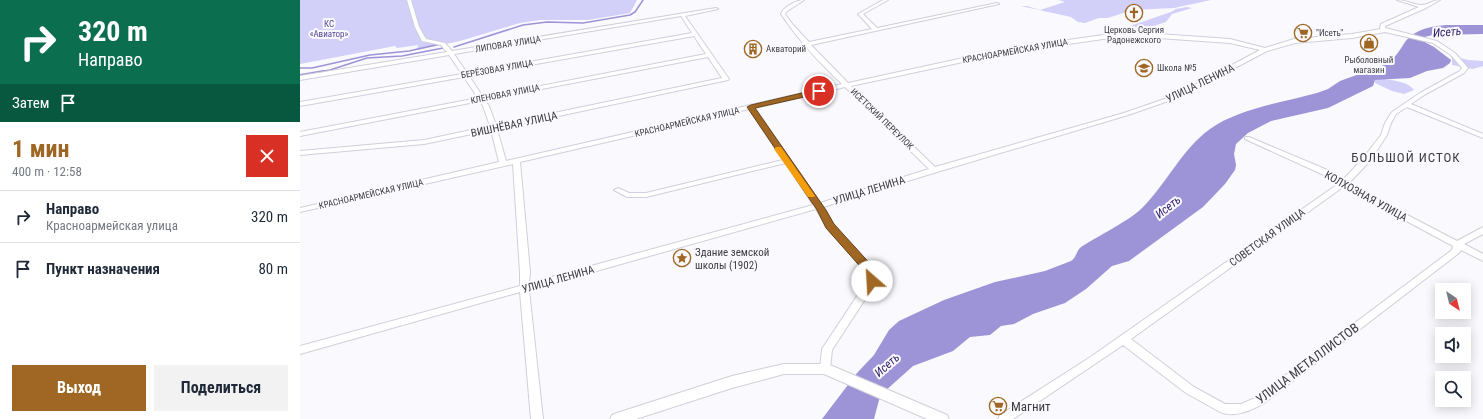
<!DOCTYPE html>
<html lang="ru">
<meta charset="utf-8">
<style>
body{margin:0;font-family:"Roboto Condensed",sans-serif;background:#f2f2f3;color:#1f2937;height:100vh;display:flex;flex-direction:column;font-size:15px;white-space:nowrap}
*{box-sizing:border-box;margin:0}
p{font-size:13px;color:#747a83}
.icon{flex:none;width:22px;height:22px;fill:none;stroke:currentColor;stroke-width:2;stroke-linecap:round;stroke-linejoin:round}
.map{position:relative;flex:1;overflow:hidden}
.sheet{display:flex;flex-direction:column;background:#fff;width:300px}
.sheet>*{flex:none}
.top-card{background:#0b6e4f;color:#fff;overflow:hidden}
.needle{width:26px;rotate:145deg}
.controls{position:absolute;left:1135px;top:283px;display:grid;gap:8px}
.controls a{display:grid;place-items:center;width:36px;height:36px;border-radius:0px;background:#fff;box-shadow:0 2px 10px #0003;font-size:20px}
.pin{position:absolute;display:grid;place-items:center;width:34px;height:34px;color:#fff;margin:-17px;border:2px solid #fff;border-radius:50%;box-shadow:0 1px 4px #0007}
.me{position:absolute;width:44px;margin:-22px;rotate:334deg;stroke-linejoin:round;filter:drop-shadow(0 0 3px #0008)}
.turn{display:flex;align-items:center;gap:14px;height:84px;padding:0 12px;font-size:18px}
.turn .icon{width:52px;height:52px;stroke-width:2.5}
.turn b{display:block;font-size:28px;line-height:34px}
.then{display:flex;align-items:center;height:38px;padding:0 12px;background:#0003;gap:8px;font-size:15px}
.round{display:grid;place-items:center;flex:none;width:42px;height:42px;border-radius:0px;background:#f2f2f3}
.headline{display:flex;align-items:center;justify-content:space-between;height:68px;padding:0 12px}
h1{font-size:24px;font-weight:700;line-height:30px;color:#9f6723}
.primary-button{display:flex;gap:8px;margin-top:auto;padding:8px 12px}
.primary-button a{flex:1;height:46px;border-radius:0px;background:#9f6723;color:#fff;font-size:16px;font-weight:700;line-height:46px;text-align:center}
.primary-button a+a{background:#f2f2f3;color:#1f2937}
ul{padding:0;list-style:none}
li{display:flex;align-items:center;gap:12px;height:52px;padding:0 12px;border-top:1px solid #e0e1e3}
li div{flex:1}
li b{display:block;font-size:15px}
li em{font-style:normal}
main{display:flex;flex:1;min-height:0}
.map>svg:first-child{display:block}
.green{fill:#d2cff8}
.water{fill:#9c94d6}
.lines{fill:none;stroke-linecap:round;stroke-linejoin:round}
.stream-far1{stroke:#9c94d6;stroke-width:1.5}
.stream{stroke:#9c94d6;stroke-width:2}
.minor-casing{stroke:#d0cfdb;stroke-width:2}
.major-casing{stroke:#d0cfdb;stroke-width:2}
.minor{fill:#fff;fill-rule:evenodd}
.major{fill:#fff;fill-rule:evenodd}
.route{fill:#9f6723;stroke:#674317}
.slow{fill:#f59e0b}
.labels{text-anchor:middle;stroke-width:4;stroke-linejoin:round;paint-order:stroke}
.far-park-label{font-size:9px;fill:#544696;stroke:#f9f9fe}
.far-poi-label{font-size:9px;fill:#3d3c41;stroke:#f9f9fe;text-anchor:start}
.far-street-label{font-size:9px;fill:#3d3c41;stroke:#f9f9fe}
.street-label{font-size:11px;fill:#3d3c41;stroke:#f9f9fe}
.poi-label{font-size:11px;fill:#3d3c41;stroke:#f9f9fe;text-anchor:start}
.water-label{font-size:12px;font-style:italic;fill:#301c69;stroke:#f9f9fe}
.quarter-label{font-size:13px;letter-spacing:1px;fill:#3d3c41;stroke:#f9f9fe}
.near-street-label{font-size:13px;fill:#3d3c41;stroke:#f9f9fe}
.near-poi-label{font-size:13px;fill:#3d3c41;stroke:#f9f9fe;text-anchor:start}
</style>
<main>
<section class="sheet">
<div class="top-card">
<div class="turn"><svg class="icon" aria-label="right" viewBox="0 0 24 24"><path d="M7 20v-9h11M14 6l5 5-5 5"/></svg><div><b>320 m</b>Направо</div></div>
<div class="then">Затем<svg class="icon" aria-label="arrive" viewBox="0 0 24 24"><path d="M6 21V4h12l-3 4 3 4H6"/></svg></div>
</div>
<div class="headline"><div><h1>1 мин</h1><p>400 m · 12:58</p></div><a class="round" style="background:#d93025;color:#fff"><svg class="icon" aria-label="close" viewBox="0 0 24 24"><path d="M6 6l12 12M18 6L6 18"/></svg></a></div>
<ul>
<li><svg class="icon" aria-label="right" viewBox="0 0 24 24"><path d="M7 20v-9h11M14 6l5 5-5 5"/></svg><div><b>Направо</b><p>Красноармейская улица</p></div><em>320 m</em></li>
<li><svg class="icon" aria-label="arrive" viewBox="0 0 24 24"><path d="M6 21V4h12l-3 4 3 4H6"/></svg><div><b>Пункт назначения</b></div><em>80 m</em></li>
</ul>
<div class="primary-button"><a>Выход</a><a>Поделиться</a></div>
</section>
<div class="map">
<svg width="1183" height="419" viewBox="0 0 1183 419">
<rect width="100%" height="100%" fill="#f9f9fe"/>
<path class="green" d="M0,0H337L330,13L288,20H240L220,23L160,41L117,50L118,45L97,48L95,46L0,64Z
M759,0H911L874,8L832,10L808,18H799L785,23L778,22L771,17L721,6H727L740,10L765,2Z
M887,7L892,8L872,14L866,22L847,28L832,27L830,26L871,12L876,9Z
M1156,57L1168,60L1183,61V66L1173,69L1152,65V58Z
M1084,79C1095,81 1107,81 1114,90L1104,94L1092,91L1075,83V80Z"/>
<path class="water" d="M1147,25H1183V34L1133,35L1120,38L1121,40L1134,47L1151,60L1150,63L1143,68L1127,71L1110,78L1075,80L1073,86L1028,108L971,121L948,133L936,144L934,154L936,165L935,170L925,184L903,207L829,261L812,266L786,289L765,303L733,314L714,324L701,326L690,335L670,337L653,351L613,366L584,392L579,400L574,419H522L557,373L574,355L589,330L599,321L644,300L695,282L745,271L771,261C777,257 776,251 781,247C798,236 827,222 841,209C866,185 881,150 910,129C938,109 984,102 1017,93L1028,89L1040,81L1087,64C1095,58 1100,50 1105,42C1115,29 1131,26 1147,25Z"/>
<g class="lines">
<path class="stream-far1" d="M154,47L223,25L247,22L283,23L330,15L335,12L343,0
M0,68H12L70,55L109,51L140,44
M18,72L30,70L67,58L102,56L143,48"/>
<path class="stream" d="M0,75L24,71"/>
<defs>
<path id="minor" d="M107,0H111L119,27L126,39L145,43L152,51L416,8L418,9L385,16L429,79L428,80L197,129L206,161L542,84C520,63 498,40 481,14C483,7 497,0 504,0L486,12L485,14L493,25L509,42L572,29L558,14L583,0H588L563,14L577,28L697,3L699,4L511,45L548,83L705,49L817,33H844L930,39L965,48L994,39L1052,34L1081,29L1080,28L1081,24L1119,7L1097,0C1106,0 1114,5 1122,5C1128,5 1133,0 1140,0L1126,8L1085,26V28L1137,41L1155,53L1168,68L1164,73L1124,95L1111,104L1183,134V138L1107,107L1096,114L1091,123L1087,135L1070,161L1048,184L1157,241L1183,227V234L1164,244L1183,254V261L1161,250L1159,253L963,404C949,411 935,418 920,412L886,393L823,345L713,419H698L700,415L789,358L1038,184L1026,176L945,139V137H949L1032,172L1043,180L1064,157L1081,135L1085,123L1092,112L1120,93L1160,71L1162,68L1151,55L1133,43L1085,32L1052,38L995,43L967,51L880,97L828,115L637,172L523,207L533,224L573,269L577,281L532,350L530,369L529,372L525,373L521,372L520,369L522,349L567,281L566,272L527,227L516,209L229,290L243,419H231L220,292L0,354V346L220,286V272L213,164L0,212V208L199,162L191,130L124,144L0,155V151L124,140L190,126L183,106L180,101L0,136V132L178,98L164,77L0,106V102L162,74L149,55L0,80V76L147,52L141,45L122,41L115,27ZM381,16L392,33L167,73L154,54ZM394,36L406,54L183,97L169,76ZM817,37H844L930,43L960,50L876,95L824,113L635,167L551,86L705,53ZM408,57L422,78L196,125L189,106L185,100ZM545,87L629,169L520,203L455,108ZM449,109L483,160L346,193H329L318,188L314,190L327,197H346L486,163L513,205L229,283L230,272L220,162ZM1043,187L1153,246L1152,250L955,398L941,404H925L894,387L831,339Z"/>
<path id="major" d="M484,364H525L530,365L647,415L649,419H627L524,374H484L432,388L336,419H310L312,415L317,413L432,376Z"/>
</defs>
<use href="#minor" class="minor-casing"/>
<use href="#major" class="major-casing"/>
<use href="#minor" class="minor"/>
<use href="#major" class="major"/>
</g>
<path class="route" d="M519,89L522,90V93L455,108L526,210L534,224L574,268L577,281L575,283H568L565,272L526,228L517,210L447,107L451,105Z"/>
<path class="slow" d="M476,147H481L515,196L514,197H508L474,149Z"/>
<defs>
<symbol id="church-ring" viewBox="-11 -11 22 22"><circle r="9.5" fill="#f9f9fe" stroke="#9f6723" stroke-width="1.5"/><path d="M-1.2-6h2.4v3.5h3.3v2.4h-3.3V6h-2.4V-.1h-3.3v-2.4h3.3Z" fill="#9f6723"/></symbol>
<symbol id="supermarket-ring" viewBox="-11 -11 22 22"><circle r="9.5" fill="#f9f9fe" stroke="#9f6723" stroke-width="1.5"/><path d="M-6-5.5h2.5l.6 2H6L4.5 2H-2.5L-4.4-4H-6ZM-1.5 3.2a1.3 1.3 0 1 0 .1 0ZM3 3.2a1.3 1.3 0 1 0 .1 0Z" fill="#9f6723"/></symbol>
<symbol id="shop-ring" viewBox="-11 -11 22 22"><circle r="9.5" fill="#f9f9fe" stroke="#9f6723" stroke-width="1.5"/><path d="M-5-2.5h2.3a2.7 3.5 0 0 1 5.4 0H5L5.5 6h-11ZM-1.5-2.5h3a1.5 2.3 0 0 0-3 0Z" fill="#9f6723"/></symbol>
<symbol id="building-ring" viewBox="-11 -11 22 22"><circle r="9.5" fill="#f9f9fe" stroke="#9f6723" stroke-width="1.5"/><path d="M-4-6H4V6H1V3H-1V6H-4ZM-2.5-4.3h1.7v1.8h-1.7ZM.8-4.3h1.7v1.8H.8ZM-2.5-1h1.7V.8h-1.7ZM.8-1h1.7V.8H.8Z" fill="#9f6723"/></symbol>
<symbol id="school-ring" viewBox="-11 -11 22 22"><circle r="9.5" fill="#f9f9fe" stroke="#9f6723" stroke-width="1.5"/><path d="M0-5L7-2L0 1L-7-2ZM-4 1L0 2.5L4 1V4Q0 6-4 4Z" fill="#9f6723"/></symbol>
<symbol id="sight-ring" viewBox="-11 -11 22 22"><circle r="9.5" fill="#f9f9fe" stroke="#9f6723" stroke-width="1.5"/><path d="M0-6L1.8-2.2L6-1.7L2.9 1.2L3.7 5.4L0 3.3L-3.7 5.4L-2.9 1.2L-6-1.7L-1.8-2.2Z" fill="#9f6723"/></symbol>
</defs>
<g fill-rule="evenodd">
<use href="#church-ring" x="824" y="3" width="20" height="20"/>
<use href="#supermarket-ring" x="993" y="23" width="20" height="20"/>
<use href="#shop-ring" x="1059" y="33" width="20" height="20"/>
<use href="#building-ring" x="443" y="39" width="20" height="20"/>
<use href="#school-ring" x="834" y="58" width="20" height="20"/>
<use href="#sight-ring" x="372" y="248" width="20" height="20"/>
<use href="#supermarket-ring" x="688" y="396" width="20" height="20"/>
</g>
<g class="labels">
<g class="far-park-label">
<text x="29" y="27">КС<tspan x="29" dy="10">«Авиатор»</tspan></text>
</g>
<g class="far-poi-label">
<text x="834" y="33" text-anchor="middle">Церковь Сергия<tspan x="834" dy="10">Радонежского</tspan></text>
<text x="1016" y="36">"Исеть"</text>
<text x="466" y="52">Акваторий</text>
<text x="1069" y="63" text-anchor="middle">Рыболовный<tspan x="1069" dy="10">магазин</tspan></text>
<text x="857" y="71">Школа №5</text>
</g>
<g class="far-street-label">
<text transform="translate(208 44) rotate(-9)" y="3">ЛИПОВАЯ УЛИЦА</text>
<text transform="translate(715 51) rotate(-10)" y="3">КРАСНОАРМЕЙСКАЯ УЛИЦА</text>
<text transform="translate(197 69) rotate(-10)" y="3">БЕРЁЗОВАЯ УЛИЦА</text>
<text transform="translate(205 94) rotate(-11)" y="3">КЛЕНОВАЯ УЛИЦА</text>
<text transform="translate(582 119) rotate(44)" y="3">ИСЕТСКИЙ ПЕРЕУЛОК</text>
<text transform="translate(387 122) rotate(-13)" y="3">КРАСНОАРМЕЙСКАЯ УЛИЦА</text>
<text transform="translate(71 194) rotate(-13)" y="3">КРАСНОАРМЕЙСКАЯ УЛИЦА</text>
</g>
<g class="street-label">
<text transform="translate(900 83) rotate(-26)" y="4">УЛИЦА ЛЕНИНА</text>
<text transform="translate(214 124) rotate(-12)" y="4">ВИШНЁВАЯ УЛИЦА</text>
<text transform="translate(569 190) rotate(-17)" y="4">УЛИЦА ЛЕНИНА</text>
<text transform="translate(1066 196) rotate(29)" y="4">КОЛХОЗНАЯ УЛИЦА</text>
<text transform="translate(967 237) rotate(-36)" y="4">СОВЕТСКАЯ УЛИЦА</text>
<text transform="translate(258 279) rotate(-16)" y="4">УЛИЦА ЛЕНИНА</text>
</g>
<g class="poi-label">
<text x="395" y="256">Здание земской<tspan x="395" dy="13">школы (1902)</tspan></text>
</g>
<g class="water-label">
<text transform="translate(1147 32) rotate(-5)" y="4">Исеть</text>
<text transform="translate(868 207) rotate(-39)" y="4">Исеть</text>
<text transform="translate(587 365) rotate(-42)" y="4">Исеть</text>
</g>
<g class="quarter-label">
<text x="1106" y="162">БОЛЬШОЙ ИСТОК</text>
</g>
<g class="near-street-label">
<text transform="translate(1007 363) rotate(-37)" y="5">УЛИЦА МЕТАЛЛИСТОВ</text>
</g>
<g class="near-poi-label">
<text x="711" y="411">Магнит</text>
</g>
</g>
</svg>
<div class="controls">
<a><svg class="needle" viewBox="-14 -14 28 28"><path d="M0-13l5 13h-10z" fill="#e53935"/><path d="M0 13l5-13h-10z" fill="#747a83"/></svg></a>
<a><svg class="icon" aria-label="sound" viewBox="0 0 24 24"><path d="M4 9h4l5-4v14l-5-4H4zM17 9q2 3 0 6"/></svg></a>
<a><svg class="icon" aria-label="search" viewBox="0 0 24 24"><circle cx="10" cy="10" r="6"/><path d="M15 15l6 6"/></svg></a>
</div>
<div class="pin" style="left:519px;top:91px;background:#d93025"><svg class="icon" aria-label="arrive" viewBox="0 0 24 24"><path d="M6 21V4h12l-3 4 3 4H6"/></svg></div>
<svg class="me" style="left:572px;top:281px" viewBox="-20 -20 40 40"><circle r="19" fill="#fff"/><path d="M0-13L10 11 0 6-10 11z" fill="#9f6723"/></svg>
</div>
</main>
